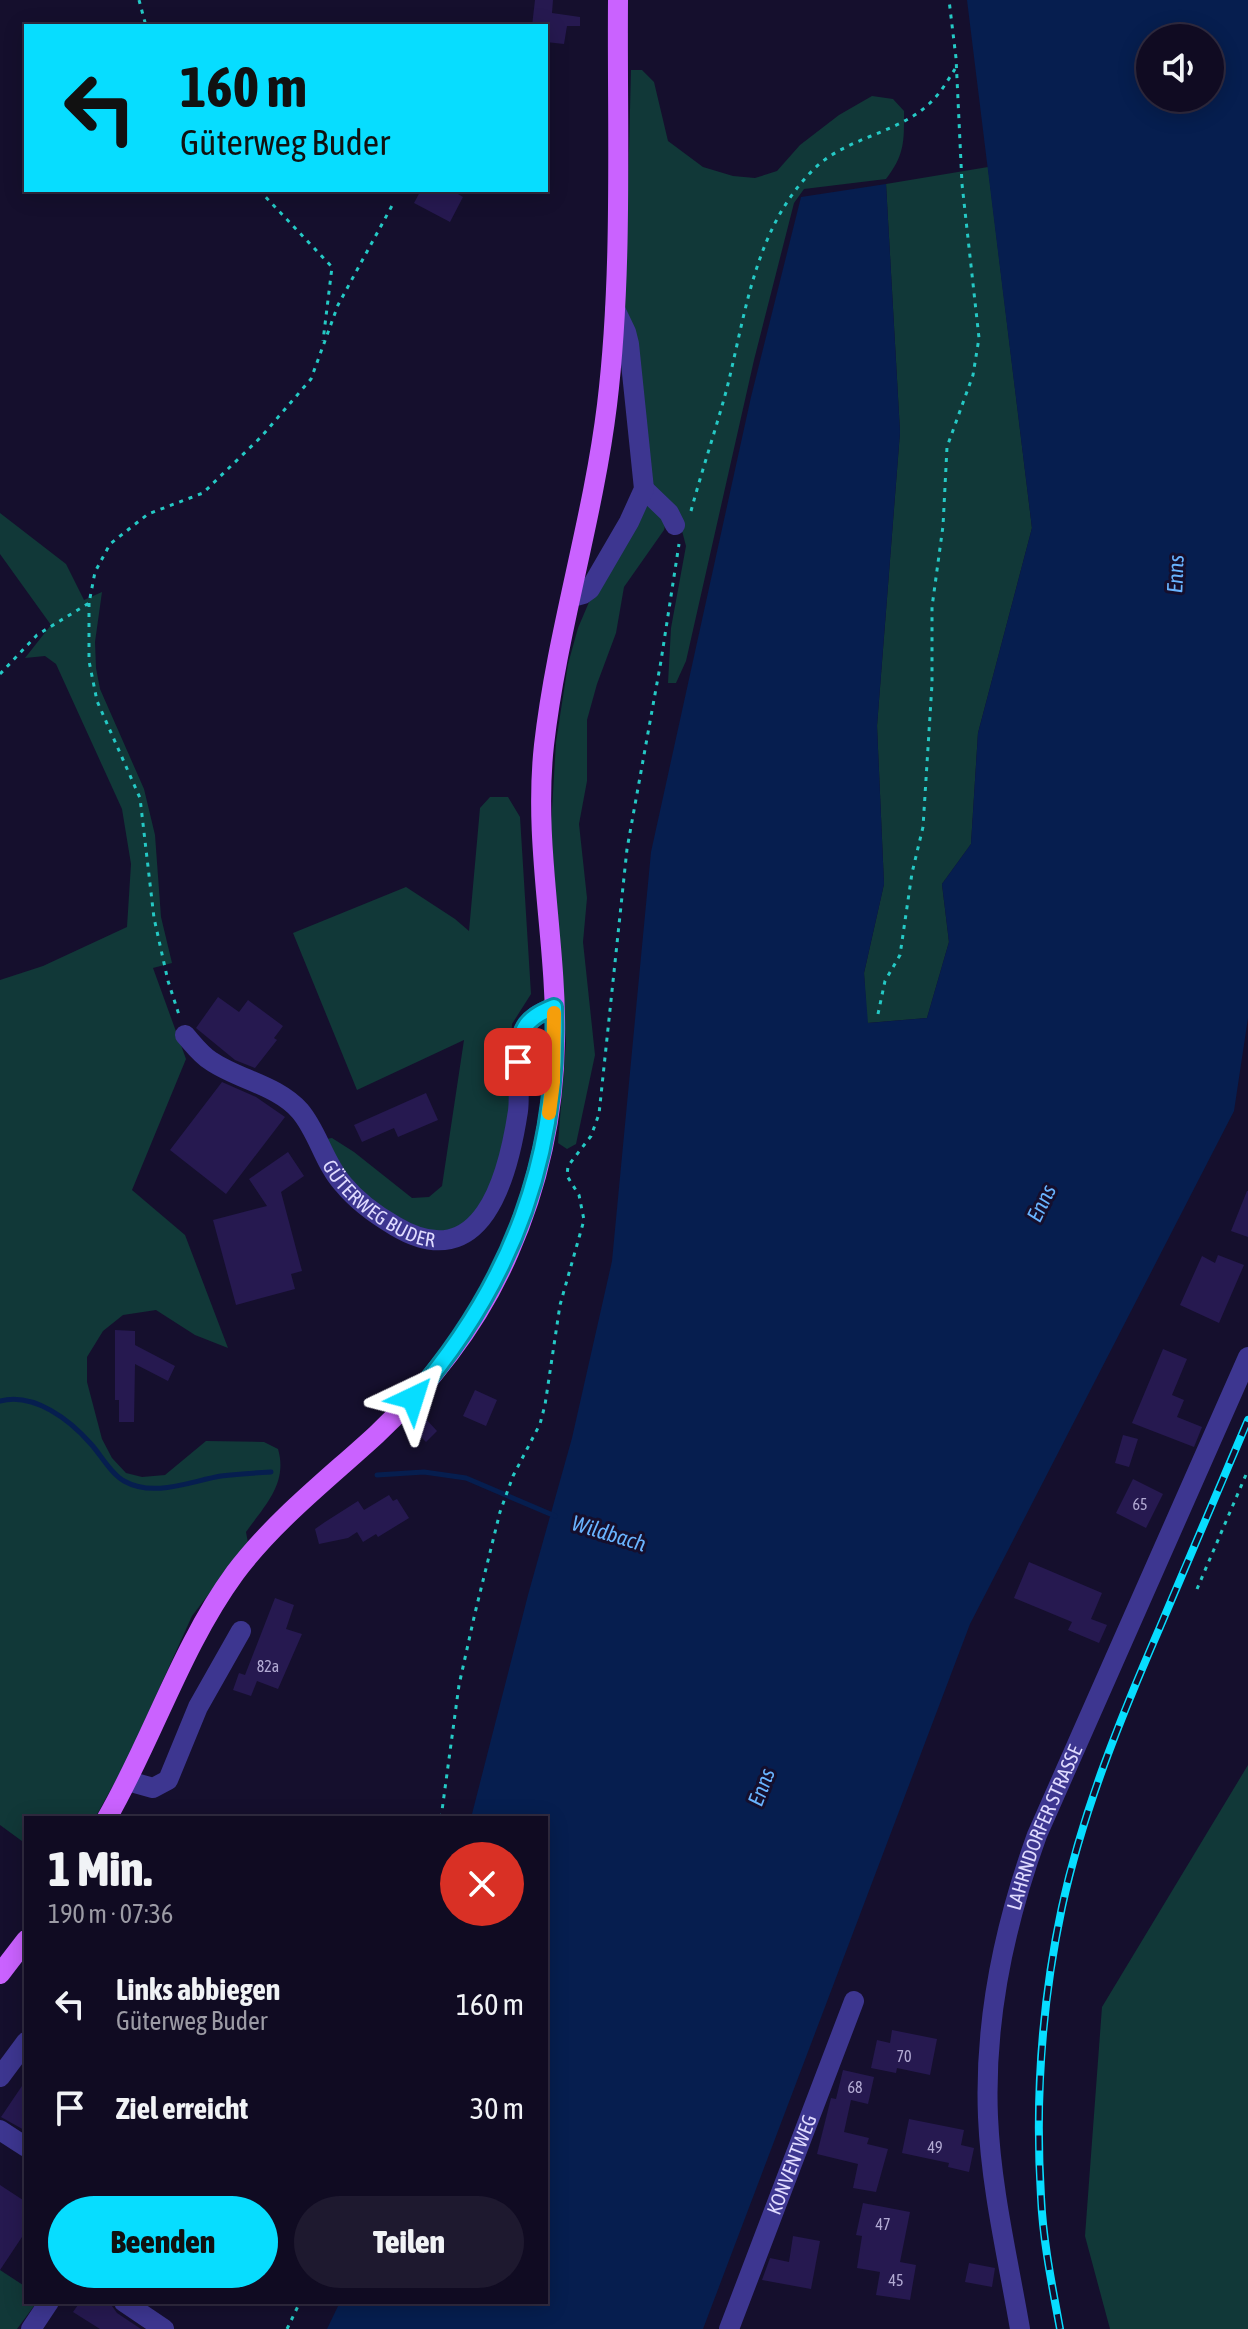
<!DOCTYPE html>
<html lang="de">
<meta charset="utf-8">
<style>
body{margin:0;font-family:"Asap Condensed",sans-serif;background:#1e192f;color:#f1f3f6;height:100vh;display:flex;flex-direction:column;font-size:30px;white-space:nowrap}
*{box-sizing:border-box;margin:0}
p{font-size:26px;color:#9c9ba5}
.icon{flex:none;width:44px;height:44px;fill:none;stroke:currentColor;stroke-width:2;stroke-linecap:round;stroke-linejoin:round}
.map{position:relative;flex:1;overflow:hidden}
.details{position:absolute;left:24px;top:1816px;width:524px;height:488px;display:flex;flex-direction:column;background:#100b22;border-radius:0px;box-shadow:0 4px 20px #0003,0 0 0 2px #302b40}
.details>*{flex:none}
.top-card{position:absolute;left:24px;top:24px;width:524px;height:168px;border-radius:0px;box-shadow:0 4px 20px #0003,0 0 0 2px #302b40;background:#07ddff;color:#111;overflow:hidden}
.controls{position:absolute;left:1136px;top:24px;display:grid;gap:16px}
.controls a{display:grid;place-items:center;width:88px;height:88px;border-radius:50%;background:#100b22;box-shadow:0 4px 20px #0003,0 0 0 2px #302b40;font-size:40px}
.pin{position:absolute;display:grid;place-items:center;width:68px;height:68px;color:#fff;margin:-34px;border-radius:16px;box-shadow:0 4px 12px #0006}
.me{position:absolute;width:88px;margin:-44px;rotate:41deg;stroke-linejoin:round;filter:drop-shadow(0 0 6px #0008)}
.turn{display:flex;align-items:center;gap:28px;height:168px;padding:0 24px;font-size:36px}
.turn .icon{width:104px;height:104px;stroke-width:2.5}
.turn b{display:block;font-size:56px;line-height:68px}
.round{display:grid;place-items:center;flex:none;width:84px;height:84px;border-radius:42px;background:#1e192f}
.headline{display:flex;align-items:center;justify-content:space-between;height:136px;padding:0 24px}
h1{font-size:48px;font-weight:800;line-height:60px}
.action{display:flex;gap:16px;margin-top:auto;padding:16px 24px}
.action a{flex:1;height:92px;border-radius:48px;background:#07ddff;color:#111;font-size:32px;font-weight:800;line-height:92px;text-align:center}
.action a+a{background:#1e192f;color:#f1f3f6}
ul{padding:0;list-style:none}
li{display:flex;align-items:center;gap:24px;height:104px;padding:0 24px}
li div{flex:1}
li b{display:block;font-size:30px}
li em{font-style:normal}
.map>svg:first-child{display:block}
.green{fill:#113838}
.water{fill:#061e4f;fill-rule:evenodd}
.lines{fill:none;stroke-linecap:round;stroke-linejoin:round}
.stream{stroke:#061e4f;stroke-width:5}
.building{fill:#261950}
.path{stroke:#25c9c5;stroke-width:3;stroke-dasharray:4 6;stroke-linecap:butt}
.minor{stroke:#3d3690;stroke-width:20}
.major{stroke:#ca62ff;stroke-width:20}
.rail-casing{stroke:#07ddff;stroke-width:8}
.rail{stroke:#150f2d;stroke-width:5;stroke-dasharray:15;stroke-linecap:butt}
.route-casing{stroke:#0590a6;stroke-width:20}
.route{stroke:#07ddff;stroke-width:14}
.slow{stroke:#f59e0b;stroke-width:14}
.labels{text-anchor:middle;stroke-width:6;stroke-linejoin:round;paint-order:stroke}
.number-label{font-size:16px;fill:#b2aad3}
.street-label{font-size:20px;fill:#e0dbff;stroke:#150f2d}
.water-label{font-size:22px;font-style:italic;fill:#69b4ff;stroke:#150f2d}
</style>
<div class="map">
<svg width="1248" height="2329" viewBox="0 0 1248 2329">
<rect width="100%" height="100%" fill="#150f2d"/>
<path class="green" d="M631,70H642L654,82L668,141L703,167L733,176L755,178L777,171L800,145L839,115L872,96L893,99L904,111C904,141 905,154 886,179L804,189L794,203L754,360L686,661L676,683H668L671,628L686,546L681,527L650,491L625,309Z
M988,167L1032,528L978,733L971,844L942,884L949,942L927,1018L867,1023L864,973L884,884L877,726L900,432L886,184Z
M647,500L666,522L664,530L624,587L616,633L597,684L587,720V781L579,824L587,898L583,942L595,1055L576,1144L567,1149L558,1143L566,1043L551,826L556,742L568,664L578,628L592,595Z
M0,513L66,564L84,600L102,592L95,642L96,668L100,689L144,789L155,835L161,917L172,963L153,968L186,1059L132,1190L185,1235L228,1348L195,1335L156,1310L123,1315L103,1331L87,1357V1382L102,1439L112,1458L126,1473L142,1477L165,1475L206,1441L264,1442L278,1449C288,1483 265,1505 246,1532L248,1543L192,1616L126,1762L95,1818H26V1844L0,1825V980L43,966L127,927L131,864L122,809L56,664L45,656L25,658L51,625L0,554Z
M490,797H508L520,817L531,994L512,1024L508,1133L494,1182L465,1230L437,1237L357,1195L326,1139L332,1138L354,1152L412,1198L429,1197L442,1186L464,1040L357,1090L293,933L406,887L455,919L469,931L480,808Z
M1248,1765V2329H1110L1085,2236L1102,2007Z
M0,2270L26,2287V2302H37L17,2329H0Z"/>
<path class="water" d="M967,0H1248V1018L1234,1111L970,1624L703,2329H327L340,2302H546V1818H471L528,1595L572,1438L612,1261L651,852L751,397L801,197L886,184L900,432L877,726L884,884L864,973L868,1023L927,1018L949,942L942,884L971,844L978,733L1032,528ZM1150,38H1210V98H1150Z"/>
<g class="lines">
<path class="stream" d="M0,1401C34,1392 70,1420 91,1444C101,1455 111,1474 124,1481C154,1498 191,1481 221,1476C238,1474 254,1473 271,1472
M377,1475L424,1472L466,1478L555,1516"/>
</g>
<path class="building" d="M535,0H553L552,13L580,17V26H567L564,44L546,42V26H532Z
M421,190H460L458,194L463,197L450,222L414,203Z
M218,997L239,1012L248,1000L283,1026L274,1038L277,1040L255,1068L235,1060L196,1028Z
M222,1082L256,1097L285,1117L226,1194L170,1150Z
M426,1093L438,1120L398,1137L394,1128L362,1142L354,1125Z
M288,1152L304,1176L281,1192L302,1271L291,1274L295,1289L236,1305L213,1220L267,1206L249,1179Z
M1247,1191H1248V1237L1231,1231Z
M1218,1255L1244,1265L1219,1323L1180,1305L1202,1256L1215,1263Z
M115,1330L135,1331V1345L175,1366L168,1381L135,1364L134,1422H119V1400H115Z
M1163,1349L1187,1359L1172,1395L1184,1400L1177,1417L1202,1427L1194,1447L1132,1423Z
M475,1390L497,1400L486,1426L463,1416Z
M425,1418L437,1431L426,1442L413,1429Z
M1123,1435L1138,1439L1129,1467L1115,1463Z
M1133,1479L1163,1494L1146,1528L1116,1513Z
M389,1495L393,1501L397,1499L409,1518L378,1537L376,1534L363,1542L357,1532L348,1538L319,1544L315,1529L325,1522L358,1501L364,1510Z
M1029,1562L1102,1593L1091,1619L1107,1625L1099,1643L1068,1630L1072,1622L1014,1598Z
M275,1598L294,1605L286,1629L302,1634L278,1689L257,1681L251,1696L233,1690L239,1673L245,1675Z
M892,2030L937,2039L930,2075L897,2068L896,2073L871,2068L877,2040L890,2043Z
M843,2070L874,2077L868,2104L851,2100L844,2132L869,2138L867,2144L888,2149L876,2192L853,2188L858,2164L817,2154L831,2098L836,2099Z
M26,2080V2131L1,2117Z
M909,2119L964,2130L961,2145L974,2148L969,2172L948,2167L949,2163L902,2153Z
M0,2185L26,2202V2231L0,2270Z
M863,2203L910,2212L900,2262L916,2265L910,2300L876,2295L880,2272L857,2268L862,2236L856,2235Z
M793,2236L820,2241L811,2289L762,2280L770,2258L789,2262Z
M969,2263L995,2268L992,2287L965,2282Z
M80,2302H109L117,2313L141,2329H100L73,2312Z"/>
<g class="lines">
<path class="path" d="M139,0L146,26
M259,190L332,267L323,341
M691,511C702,470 716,429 727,388C746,312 755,227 814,169C846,137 898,134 930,103C940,94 948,80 955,69
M89,603V661L97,701L140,798L154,918L168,981L180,1018
M0,674L37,635L89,603L95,572L110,544L148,514L203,493L261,437L311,379L338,305L394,202
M878,1014L885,981L900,955L912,873L923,827L932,684V607L943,526L947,447L973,375L979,338L962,184L956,58L949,0
M1197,1589L1248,1470
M441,1818L459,1685L475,1613L500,1512L513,1476L540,1424L545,1405L560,1305L584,1220L579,1195L567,1176L568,1166L591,1136L599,1114L627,849L661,661L679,544
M287,2329L300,2302"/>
<g class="minor">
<path d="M644,489L669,513L675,525"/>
<path d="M572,597L583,594L590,589L629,522L644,489L629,344L626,332L615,309"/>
<path id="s1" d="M185,1035C193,1044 201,1055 211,1061C239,1080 277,1085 300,1111C318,1132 324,1163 343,1184C357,1201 376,1215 395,1226C482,1278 508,1177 518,1111C521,1087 514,1062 521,1038C526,1020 537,1014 554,1007"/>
<path d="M128,1781L153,1788L168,1780L198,1707L241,1631"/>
<path d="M0,2077L26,2042"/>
<path d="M0,2130L26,2147"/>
<path d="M124,2302L164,2329"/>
<path d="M31,2329L49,2302"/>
<path id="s2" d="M729,2329L854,2001"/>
<path id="s3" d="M1020,2329C1008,2259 991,2188 988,2117C984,2020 1004,1926 1037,1835L1248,1357"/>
</g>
<path class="major" d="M107,1818C153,1738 181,1647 235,1573C275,1520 328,1479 376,1435C431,1383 479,1322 509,1252C538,1186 554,1113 555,1041C557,942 533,844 544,745C557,631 593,520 607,405C623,273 617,133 618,0
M0,1974L26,1940"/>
<defs>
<path id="rail" d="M1060,2329C1052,2285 1043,2241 1041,2197C1035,2101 1042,2001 1062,1907C1083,1810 1121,1717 1160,1627C1189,1558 1219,1489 1248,1420"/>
</defs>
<use href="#rail" class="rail-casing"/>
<use href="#rail" class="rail"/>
</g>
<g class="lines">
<defs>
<path id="route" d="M413,1398C511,1285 560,1157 554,1007C522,1020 521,1029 518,1062"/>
</defs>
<use href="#route" class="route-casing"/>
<use href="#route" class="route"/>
<path class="slow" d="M549,1113L553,1082L554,1013"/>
</g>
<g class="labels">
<g class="number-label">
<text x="1140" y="1510">65</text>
<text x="268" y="1672">82a</text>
<text x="904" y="2062">70</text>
<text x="855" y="2093">68</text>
<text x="935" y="2153">49</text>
<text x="883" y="2230">47</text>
<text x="896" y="2286">45</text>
</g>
<g class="street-label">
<text dy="7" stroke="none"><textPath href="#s1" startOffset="266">GÜTERWEG BUDER</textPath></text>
<text dy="7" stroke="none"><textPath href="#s3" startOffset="512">LAHRNDORFER STRASSE</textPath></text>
<text dy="7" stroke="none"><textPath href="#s2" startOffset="176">KONVENTWEG</textPath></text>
</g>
<g class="water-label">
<text transform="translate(1175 574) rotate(-88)" y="8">Enns</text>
<text transform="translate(1041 1203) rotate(-64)" y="8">Enns</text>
<text transform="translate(609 1533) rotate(17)" y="8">Wildbach</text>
<text transform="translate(761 1787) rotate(-69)" y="8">Enns</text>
</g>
</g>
</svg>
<div class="controls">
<a><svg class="icon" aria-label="sound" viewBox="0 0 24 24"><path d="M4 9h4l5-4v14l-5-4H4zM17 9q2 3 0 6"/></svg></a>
</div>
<div class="pin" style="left:518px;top:1062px;background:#d93025"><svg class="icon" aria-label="arrive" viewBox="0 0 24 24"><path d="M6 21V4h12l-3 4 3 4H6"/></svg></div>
<svg class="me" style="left:413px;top:1398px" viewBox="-20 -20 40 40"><path d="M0-17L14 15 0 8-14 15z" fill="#07ddff" stroke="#fff" stroke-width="4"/></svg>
<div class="top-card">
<div class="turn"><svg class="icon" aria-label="left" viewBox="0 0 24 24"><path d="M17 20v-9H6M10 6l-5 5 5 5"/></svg><div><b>160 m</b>Güterweg Buder</div></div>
</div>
<section class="details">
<div class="headline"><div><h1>1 Min.</h1><p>190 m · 07:36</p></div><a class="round" style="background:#d93025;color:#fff"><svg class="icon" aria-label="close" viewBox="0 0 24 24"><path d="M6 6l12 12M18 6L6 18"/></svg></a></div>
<ul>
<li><svg class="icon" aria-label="left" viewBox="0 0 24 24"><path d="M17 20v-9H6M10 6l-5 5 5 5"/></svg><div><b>Links abbiegen</b><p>Güterweg Buder</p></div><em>160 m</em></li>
<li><svg class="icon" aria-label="arrive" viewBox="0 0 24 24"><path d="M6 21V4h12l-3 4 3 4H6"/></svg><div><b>Ziel erreicht</b></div><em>30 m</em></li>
</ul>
<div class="action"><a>Beenden</a><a>Teilen</a></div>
</section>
</div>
